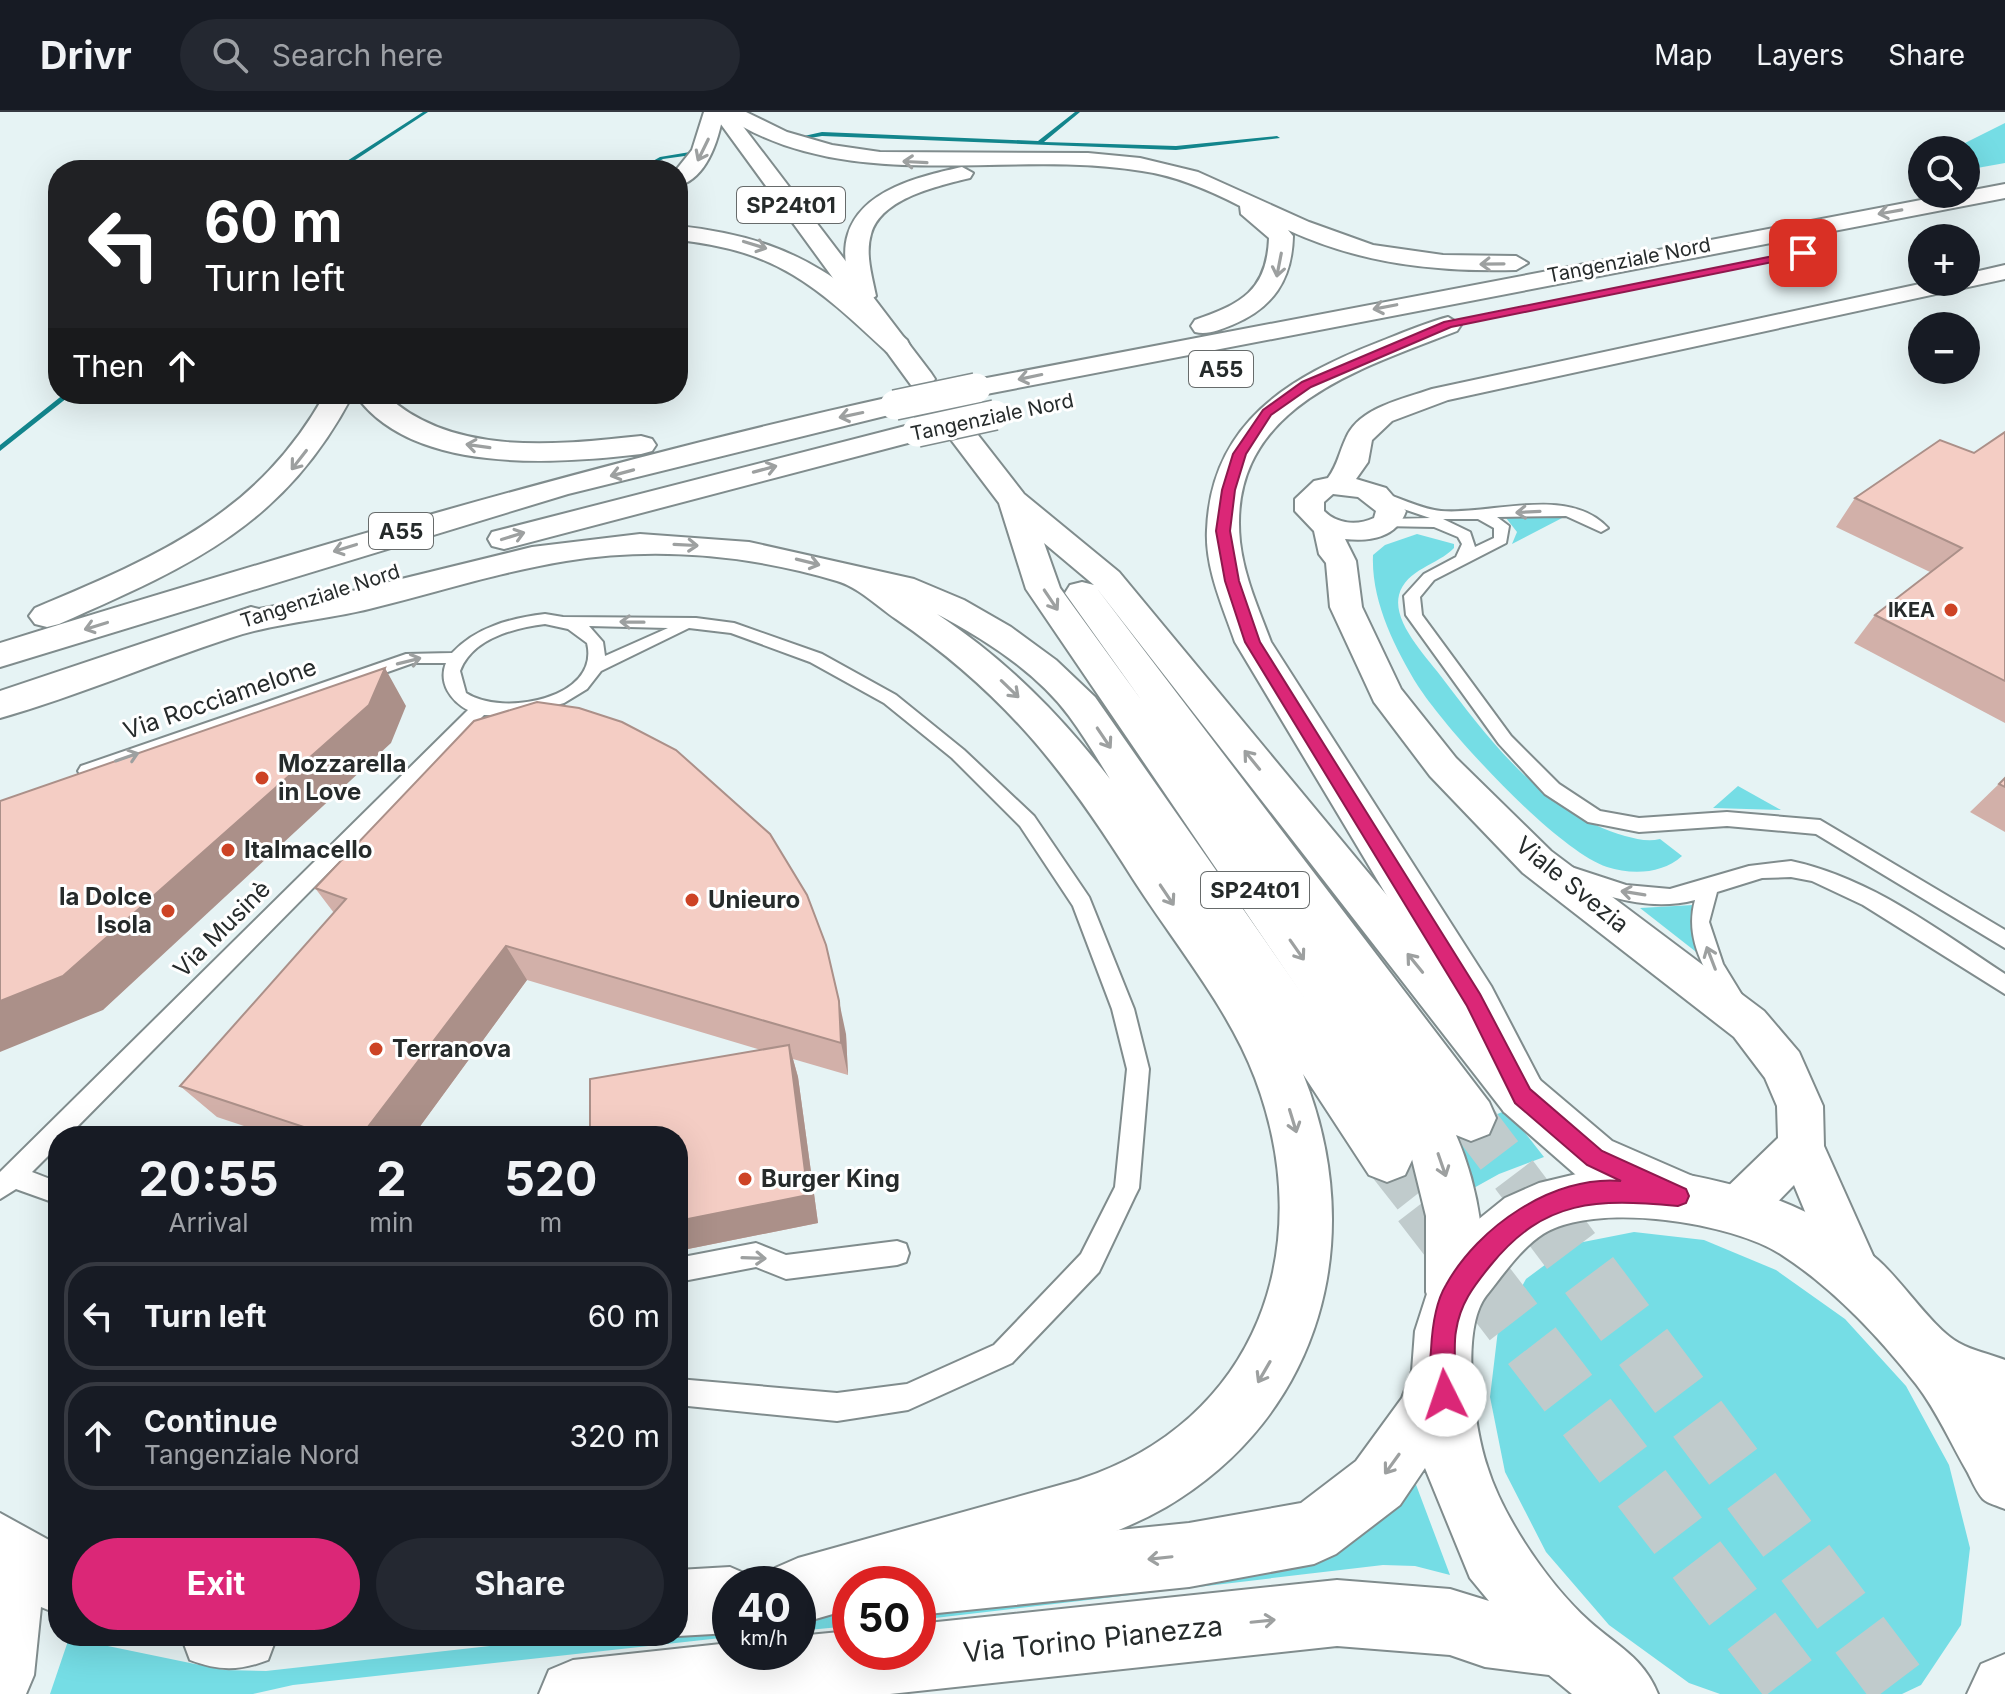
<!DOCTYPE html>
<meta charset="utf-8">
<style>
body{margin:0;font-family:Inter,sans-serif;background:#242831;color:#f1f3f6;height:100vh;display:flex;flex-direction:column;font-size:30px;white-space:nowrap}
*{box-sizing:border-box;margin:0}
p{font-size:26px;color:#9ea1a6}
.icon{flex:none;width:44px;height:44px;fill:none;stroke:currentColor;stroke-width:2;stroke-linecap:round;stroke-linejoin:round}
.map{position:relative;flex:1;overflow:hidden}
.sheet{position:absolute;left:48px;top:1014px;width:640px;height:520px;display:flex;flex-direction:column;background:#171b24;border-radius:32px;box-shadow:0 8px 32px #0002}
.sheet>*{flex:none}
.banner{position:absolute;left:48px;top:48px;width:640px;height:244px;border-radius:32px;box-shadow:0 8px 32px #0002;background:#202124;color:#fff;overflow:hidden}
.controls{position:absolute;left:1908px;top:24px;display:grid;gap:16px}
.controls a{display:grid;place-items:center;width:72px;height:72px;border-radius:50%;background:#171b24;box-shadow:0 8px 32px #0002;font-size:40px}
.speed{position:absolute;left:712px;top:1454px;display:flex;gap:16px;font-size:40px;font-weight:700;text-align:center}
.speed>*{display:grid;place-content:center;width:104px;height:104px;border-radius:50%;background:#171b24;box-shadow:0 8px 32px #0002;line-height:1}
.speed small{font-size:20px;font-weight:400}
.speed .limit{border:12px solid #d22;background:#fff;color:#111}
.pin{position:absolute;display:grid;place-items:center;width:68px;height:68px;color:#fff;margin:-34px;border-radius:16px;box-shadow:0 4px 12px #0006}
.me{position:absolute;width:88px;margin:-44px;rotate:356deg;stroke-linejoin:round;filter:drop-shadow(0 0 6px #0008)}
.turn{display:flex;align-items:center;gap:28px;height:168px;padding:0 24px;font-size:36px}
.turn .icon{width:104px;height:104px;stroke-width:2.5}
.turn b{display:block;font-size:56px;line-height:68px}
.then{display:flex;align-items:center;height:76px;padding:0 24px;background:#0003;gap:16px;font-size:30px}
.eta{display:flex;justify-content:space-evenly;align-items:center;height:136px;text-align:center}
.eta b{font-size:48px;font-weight:700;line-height:56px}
.button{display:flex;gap:16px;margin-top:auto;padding:16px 24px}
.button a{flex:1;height:92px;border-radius:48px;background:#db2777;color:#fff;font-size:32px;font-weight:700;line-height:92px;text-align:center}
.button a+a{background:#242831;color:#f1f3f6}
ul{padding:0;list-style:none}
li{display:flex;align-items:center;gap:24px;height:108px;margin:0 16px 12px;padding:0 8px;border:4px solid #363941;border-radius:32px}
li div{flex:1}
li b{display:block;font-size:30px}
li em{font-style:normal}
header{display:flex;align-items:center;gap:48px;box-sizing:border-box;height:112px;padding:0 40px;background:#171b24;border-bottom:2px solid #363941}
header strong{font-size:38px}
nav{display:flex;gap:44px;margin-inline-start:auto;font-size:28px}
.search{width:560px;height:72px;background:#242831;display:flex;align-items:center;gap:20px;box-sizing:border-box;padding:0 28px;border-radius:44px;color:#9ea1a6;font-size:30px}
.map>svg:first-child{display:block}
.green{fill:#75dde5}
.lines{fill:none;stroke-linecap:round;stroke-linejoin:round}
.stream{fill:#12858c;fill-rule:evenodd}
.primary-tunnel-far1{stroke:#c0cbcc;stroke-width:47;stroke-dasharray:47 24;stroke-linecap:butt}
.primary-tunnel{stroke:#c0cbcc;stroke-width:60;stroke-dasharray:60 30;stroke-linecap:butt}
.highway-tunnel-far1{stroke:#c0cbcc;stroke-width:47;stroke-dasharray:47 24;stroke-linecap:butt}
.highway-tunnel{stroke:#c0cbcc;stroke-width:60;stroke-dasharray:60 30;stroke-linecap:butt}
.lane-casing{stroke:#808c8d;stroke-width:4}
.street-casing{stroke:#808c8d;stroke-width:4}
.secondary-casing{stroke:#808c8d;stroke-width:4}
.primary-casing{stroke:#808c8d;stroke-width:4}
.highway-casing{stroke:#808c8d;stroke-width:4}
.lane{fill:#fff;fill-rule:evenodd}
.street{fill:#fff;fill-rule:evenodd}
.secondary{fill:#fff;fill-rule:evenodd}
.primary{fill:#fff;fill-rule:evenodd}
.highway{fill:#fff;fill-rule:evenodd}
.highway-bridge-casing{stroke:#808c8d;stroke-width:32;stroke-linecap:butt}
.highway-bridge{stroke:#fff;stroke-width:29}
.wall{fill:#d2b0a9}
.shaded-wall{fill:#ab9089}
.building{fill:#f4cdc4;stroke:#ab9089;stroke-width:2}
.oneway{stroke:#9da0a0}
.route{fill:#db2777;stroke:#8e194d;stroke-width:2}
.poi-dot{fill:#cd4325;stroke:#fff;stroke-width:3}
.labels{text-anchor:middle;stroke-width:6;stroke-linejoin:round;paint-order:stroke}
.far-street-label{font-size:20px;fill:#262b2b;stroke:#fff}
.far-poi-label{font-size:20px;font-weight:bold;fill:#262b2b;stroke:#fff;text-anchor:end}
.shield{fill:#fff;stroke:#676b6b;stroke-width:2}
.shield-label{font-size:22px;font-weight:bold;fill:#262b2b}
.street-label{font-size:24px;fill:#262b2b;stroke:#fff}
.poi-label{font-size:24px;font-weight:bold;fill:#262b2b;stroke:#fff;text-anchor:start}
.near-street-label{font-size:28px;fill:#262b2b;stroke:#fff}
</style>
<header>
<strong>Drivr</strong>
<div class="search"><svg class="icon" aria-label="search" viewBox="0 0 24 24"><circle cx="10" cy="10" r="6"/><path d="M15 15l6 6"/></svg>Search here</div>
<nav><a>Map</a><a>Layers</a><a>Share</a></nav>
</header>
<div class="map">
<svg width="2005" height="1582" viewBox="0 0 2005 1582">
<rect width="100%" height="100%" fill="#e6f3f4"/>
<path class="green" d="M2005,11V51L1966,58V38H1951Z
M1558,403L1564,405L1512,432L1517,420L1506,406Z
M1417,422L1454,432V436C1438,453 1406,457 1399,483C1392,511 1428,546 1443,567C1491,630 1544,701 1625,724C1637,727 1648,730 1660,727L1682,744C1662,762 1632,763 1607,755C1556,738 1448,620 1418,574C1395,536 1371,489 1373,443L1385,433Z
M1738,674L1781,698L1713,696Z
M1693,793L1694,827L1700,843L1640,796Z
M1507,998L1544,1045L1499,1062L1472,1077L1450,1022Z
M1634,1120L1704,1128L1776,1158L1845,1207L1906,1274L1949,1353L1970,1436L1961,1513L1921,1573L1902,1582H1720L1689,1571L1609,1513L1546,1440L1505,1360L1490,1285L1498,1218L1526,1167L1573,1132Z
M1415,1370L1450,1463L1415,1454L1383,1453L918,1508V1488L1338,1436L1367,1419Z
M850,1495V1514L798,1519V1500Z
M730,1508V1525L293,1573L253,1582H50L69,1526L224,1558L266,1559L579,1524H678Z"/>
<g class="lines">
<path class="stream" d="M423,0H428L340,58H333Z
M1075,0H1080L1044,30L1176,34L1277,24L1280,26L1176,38L822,24L798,28L795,26L822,20L1038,29Z
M690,40L692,43L663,47L644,58H637L660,45Z
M64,282H72L0,339V333Z"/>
<path class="primary-tunnel-far1" d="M1471,1006L1537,1093"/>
<path class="primary-tunnel" d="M1535,1091L1904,1582"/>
<path class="highway-tunnel-far1" d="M1387,1046L1424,1093"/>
<path class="highway-tunnel" d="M1422,1091L1800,1582"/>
<defs>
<path id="lane" d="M1382,381C1402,386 1420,397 1441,399C1492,403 1568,373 1608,416L1601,420L1566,404L1497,405L1509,414L1506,431L1434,468L1420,485L1422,503L1511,624L1559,672L1600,699L1639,706L1727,700L1820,708L2005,818V836L1816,722L1727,714L1639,720L1588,710L1545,682L1499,632L1406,503L1404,484L1424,462L1456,445L1462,432L1458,425L1434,415L1382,414L1380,411L1387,407L1430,406L1377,388L1375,385ZM1443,407H1478L1494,416V426L1475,435L1470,420Z
M545,502L563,505L696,506L734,511L822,542L896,583L964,638L1034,704L1089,785L1134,897L1149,957L1139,1076L1135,1084L1099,1160L1012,1251L908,1298L837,1309L678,1293V1267L837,1281L907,1272L994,1233L1081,1142L1115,1075L1127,957L1112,897L1073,794L1020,714L952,646L884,591L810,550L731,521L689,516L601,559L587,577L564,591L517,604L484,603L68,1024H58V1034L32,1060L58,1070V1092L16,1077L0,1087V1060L468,598C451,589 438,571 446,551H413L93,664H81L78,659L81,654L406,542L452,541C476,515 511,506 545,502ZM545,512L568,517L587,531C601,587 502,605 466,581L460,559C472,527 513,516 545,512ZM589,514L668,516L605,544L603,530Z
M1791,749C1871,766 1938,818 2005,862V882L1863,793L1812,769L1791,765L1762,766L1717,780L1709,810L1723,852L1745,888L1742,894L1734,897L1726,894C1706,860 1684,828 1695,788C1650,800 1606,785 1564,768L1561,763L1571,755L1626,773L1670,777L1749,754Z
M897,1129L906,1132L909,1141L906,1150L897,1153L786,1167L756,1155L678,1170V1146L756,1131L786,1143Z"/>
<path id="street" d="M2005,153V167L1448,288L1392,309L1372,328L1368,350L1356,367L1386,376L1406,399C1397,425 1371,430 1345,427L1356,449L1362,495L1401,577L1456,646L1551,739L1764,899L1799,940L1823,994L1824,1034L1884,1168L1877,1186L1859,1193L1841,1186L1794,1073L1754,1114L1737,1121L1720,1114L1713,1098L1720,1082L1778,1026L1777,994L1765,966L1734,925L1523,761L1430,664L1374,590L1330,495L1326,451L1319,442L1314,419L1295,399V387L1314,369L1328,366C1338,352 1339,341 1346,326C1359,295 1404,287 1432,277L1929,170H1966V162ZM1333,382L1358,385L1376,399L1374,406C1357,414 1337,412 1324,399V390Z"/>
<path id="secondary" d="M1614,1053C1710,1062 1804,1083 1878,1148C1902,1169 1934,1218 1959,1231C1973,1239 1990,1242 2005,1248V1397C1999,1394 1988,1392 1983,1387C1977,1381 1972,1369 1968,1361C1951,1332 1937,1299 1916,1272C1879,1225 1833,1176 1782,1143C1733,1110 1595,1089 1543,1122C1520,1137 1503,1163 1486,1184C1460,1218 1474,1315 1487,1354C1503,1406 1549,1473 1589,1509C1618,1535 1643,1545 1658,1582H1572L1549,1563L1485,1555L1450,1543L1337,1534L890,1582H539L549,1558L573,1548L730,1531V1540H798V1524L850,1519V1540H918V1512L1337,1468L1450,1477L1489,1489L1470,1466L1425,1356L1400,1393L1336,1442L1314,1452L1189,1475L918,1503V1472H867L876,1449L899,1440L1189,1411L1301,1391L1356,1349L1402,1286L1412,1259L1415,1219L1434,1160L1479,1107L1505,1086L1539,1071Z
M0,1401L58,1433V1502L41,1495L34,1563L26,1582H0Z
M730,1455L753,1465L756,1472H730V1521L678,1524V1458Z
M181,1524H277L268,1548C239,1559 219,1559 190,1548Z
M2005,1542V1582H1967L1981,1552Z"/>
<path id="primary" d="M712,0H732L931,261L935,267L931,273H911Z
M967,320L978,323L1024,382L1119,460L1540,968L1612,1029L1697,1066L1705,1084L1697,1102L1678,1109L1576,1063L1504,1000L1095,474L1489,990L1496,1006L1489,1022L1471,1029L1456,1023C1477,1070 1494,1152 1474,1200L1454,1208L1434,1200L1426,1180V1104L1411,1043L1026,477L999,391L952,329L956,323ZM1044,431L1094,473L1082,470L1070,473L1065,481L1142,589L1060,476Z"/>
<path id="highway" d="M704,0H746L787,20L832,33L880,40L1088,41L1140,46L1198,60L1309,110L1373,133L1443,143L1516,144L1528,151L1516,158C1437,160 1361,152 1288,118L1293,124C1292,168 1273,196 1232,213C1219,218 1208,223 1195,220L1191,214L1195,208C1241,192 1267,179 1269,126L1241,102L1240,94C1209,78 1177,64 1142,59C1003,36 849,86 723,3C718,29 707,66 678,74L676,58L692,38Z
M962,55L973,61L970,66C938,74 881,86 871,122C865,142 872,164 876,184L865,191L907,228L910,234L907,240H887C815,173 779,139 678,128V114C744,121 797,137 850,178C847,160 842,140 848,122C862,77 922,64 962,55Z
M2005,72V86L976,284L966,282L962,276L966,270L976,268Z
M1448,205L1461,213L1457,219C1357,258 1226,296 1240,430C1244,465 1259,498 1271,530L1491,874L1540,968L1547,984L1540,1000L1522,1006L1504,1000L1457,901L1235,530C1223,495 1205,456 1207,418C1211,311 1289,265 1379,230C1402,221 1425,211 1448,205Z
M325,282H353C284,414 190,454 59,512L47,515L35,512L29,504L35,496C156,445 258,403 325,282Z
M355,282H385C451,345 557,333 641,324L652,327L656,333L652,339L641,342C556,352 411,363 355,282Z
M895,284L905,287L909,293L905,299L568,382L0,555V531C296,440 592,351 895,284Z
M917,311L927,314L932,320L927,326L504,437L492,434L488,427L492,420Z
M640,422L749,430L914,467L964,488L1011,515L1056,548L1095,585L1405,1029L1413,1046L1405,1063L1387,1070L1369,1063L1303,962C1369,1126 1322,1303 1166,1395C1095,1436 997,1455 918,1477V1472H850V1497L798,1512V1472H768L775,1456L798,1446L1078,1368C1258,1310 1319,1135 1255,966C1228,895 1174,831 1133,767C1064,657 1004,581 896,507C878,495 858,475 837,469C750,443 656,434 566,449C499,460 435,481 369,497C324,508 274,511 230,526C153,551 78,584 0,606V579L251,495L259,497L340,482L532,435ZM937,502C985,527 1037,561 1069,604C1084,624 1097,646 1110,667C1060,602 1006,548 937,502Z"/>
</defs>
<use href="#lane" class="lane-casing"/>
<use href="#street" class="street-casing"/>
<use href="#secondary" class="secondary-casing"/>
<use href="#primary" class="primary-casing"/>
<use href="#highway" class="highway-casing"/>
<use href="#lane" class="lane"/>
<use href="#street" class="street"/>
<use href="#secondary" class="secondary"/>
<use href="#primary" class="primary"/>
<use href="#highway" class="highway"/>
<defs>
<path id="highway-bridge" d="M895,293L976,276
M917,320L995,303"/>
</defs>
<use href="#highway-bridge" class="highway-bridge-casing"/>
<use href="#highway-bridge" class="highway-bridge"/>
</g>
<path class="wall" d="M2005,320V611L1854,531L1875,503L1930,460L1836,415L1855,386L1974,341Z
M2005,666V720L1970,700Z
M315,776L846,922L848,963L793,947L798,965L818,1111L678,1139V1024L761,938L527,868L413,1024H274L217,1005L180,974L334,801Z"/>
<path class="shaded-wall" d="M385,556L406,594L391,631L103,898L0,940V889Z
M506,834L527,868L413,1024H361Z
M839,889L846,922L848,963L841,931Z
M789,933L798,965L818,1111L678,1139V1109Z"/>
<path class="building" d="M2005,320V569L1875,503L1962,436L1855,386L1940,328L1974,341Z
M385,556L369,593L63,864L0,889V689Z
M537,590L579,596L622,610L676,638L770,722L807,783L826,833L839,889L841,931L506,834L361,1024H331L180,974L346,787L315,776L474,609Z
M2005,666V675L1999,672Z
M789,933L808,1083L678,1109V1024H590V967Z"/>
<defs><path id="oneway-shaft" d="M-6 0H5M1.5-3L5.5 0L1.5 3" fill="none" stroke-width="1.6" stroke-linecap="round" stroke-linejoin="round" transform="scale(2)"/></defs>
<g class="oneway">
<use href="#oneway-shaft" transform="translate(703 38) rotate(116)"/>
<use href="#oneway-shaft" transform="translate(915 50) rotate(-177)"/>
<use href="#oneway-shaft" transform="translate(1890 100) rotate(170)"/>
<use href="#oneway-shaft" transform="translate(755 133) rotate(17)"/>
<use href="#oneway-shaft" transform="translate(1492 152) rotate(179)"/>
<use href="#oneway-shaft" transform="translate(1279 153) rotate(101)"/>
<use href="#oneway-shaft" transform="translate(1385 195) rotate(169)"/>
<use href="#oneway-shaft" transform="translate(1030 265) rotate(168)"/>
<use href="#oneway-shaft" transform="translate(851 303) rotate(168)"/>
<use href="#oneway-shaft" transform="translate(478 334) rotate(-172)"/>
<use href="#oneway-shaft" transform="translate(299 348) rotate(128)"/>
<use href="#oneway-shaft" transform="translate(765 357) rotate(-15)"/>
<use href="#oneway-shaft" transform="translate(622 361) rotate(165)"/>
<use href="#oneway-shaft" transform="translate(1528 400) rotate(177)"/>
<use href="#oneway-shaft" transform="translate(513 424) rotate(-17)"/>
<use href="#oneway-shaft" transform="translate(686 433) rotate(3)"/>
<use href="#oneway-shaft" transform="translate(345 436) rotate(163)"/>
<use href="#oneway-shaft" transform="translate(808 450) rotate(14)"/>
<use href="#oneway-shaft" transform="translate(1051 488) rotate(56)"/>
<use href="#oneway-shaft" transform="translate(632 510) rotate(-179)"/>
<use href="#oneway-shaft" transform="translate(96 514) rotate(163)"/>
<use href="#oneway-shaft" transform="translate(409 549) rotate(-14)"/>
<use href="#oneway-shaft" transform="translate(1010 577) rotate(44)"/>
<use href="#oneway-shaft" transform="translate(1104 626) rotate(56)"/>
<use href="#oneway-shaft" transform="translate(127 645) rotate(-19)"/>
<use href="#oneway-shaft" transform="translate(1252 648) rotate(-129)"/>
<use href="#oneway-shaft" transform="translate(1633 781) rotate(-171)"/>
<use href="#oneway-shaft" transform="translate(1167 783) rotate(56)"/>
<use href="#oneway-shaft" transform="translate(1297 838) rotate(55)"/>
<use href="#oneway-shaft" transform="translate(1711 846) rotate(-111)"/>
<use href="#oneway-shaft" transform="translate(1415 851) rotate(-129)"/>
<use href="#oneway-shaft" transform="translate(1293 1009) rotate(73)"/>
<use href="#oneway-shaft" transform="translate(1442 1053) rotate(71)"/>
<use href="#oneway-shaft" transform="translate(754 1146) rotate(2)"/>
<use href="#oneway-shaft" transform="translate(1264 1260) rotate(120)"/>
<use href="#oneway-shaft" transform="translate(1392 1352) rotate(126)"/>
<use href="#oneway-shaft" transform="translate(1160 1446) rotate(174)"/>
<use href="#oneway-shaft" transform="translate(1263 1509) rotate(-6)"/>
</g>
<path class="route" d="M1803,138L1807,143L1451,215L1311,275L1271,303L1246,342L1235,378L1230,419L1239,469L1260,530L1480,882L1530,977L1602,1039L1686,1077L1689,1084L1686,1091L1678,1094C1597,1087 1545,1086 1490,1154C1473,1175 1460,1192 1456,1219C1452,1239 1459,1277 1453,1292L1445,1296L1436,1292C1429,1274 1429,1257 1431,1238C1432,1218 1435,1191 1446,1173C1478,1115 1553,1063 1621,1069L1587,1053L1515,991L1467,894L1245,530L1225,469L1216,419L1222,378L1233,342L1263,298L1302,270L1444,210Z"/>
<g class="poi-dot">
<circle cx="1951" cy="498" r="8"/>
<circle cx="262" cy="666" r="8"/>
<circle cx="228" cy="738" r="8"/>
<circle cx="692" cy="788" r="8"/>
<circle cx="168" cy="799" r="8"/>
<circle cx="376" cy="937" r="8"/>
<circle cx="745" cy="1067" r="8"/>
</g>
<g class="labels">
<g class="far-street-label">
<text transform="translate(1629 148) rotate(-11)" y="7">Tangenziale Nord</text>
<text transform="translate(992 305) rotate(-12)" y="7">Tangenziale Nord</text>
<text transform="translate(320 484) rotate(-18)" y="7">Tangenziale Nord</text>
</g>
<g class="far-poi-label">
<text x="1935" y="505">IKEA</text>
</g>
<g class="shield">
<rect x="737" y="75" width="108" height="36" rx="6"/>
<rect x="1189" y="239" width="64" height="36" rx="6"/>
<rect x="369" y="401" width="64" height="36" rx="6"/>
<rect x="1201" y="760" width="108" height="36" rx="6"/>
</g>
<g class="shield-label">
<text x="791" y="101">SP24t01</text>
<text x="1221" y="265">A55</text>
<text x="401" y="427">A55</text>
<text x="1255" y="786">SP24t01</text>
</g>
<g class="street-label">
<text transform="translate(220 587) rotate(-19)" y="8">Via Rocciamelone</text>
<text transform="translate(1572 773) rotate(39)" y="8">Viale Svezia</text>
<text transform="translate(222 817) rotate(-45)" y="8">Via Musinè</text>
</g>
<g class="poi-label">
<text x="278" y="660">Mozzarella<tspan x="278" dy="28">in Love</tspan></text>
<text x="244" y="746">Italmacello</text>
<text x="152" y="793" text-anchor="end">la Dolce<tspan x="152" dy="28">Isola</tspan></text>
<text x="708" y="796">Unieuro</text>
<text x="392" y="945">Terranova</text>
<text x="761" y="1075">Burger King</text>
</g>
<g class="near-street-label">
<text transform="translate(1093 1527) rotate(-6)" y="10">Via Torino Pianezza</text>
</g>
</g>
</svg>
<div class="controls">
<a><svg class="icon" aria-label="search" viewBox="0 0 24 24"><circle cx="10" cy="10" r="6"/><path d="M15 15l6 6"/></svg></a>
<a>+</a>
<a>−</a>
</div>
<div class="speed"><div>40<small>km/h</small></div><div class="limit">50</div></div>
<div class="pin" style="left:1803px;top:141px;background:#d93025"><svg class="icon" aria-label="arrive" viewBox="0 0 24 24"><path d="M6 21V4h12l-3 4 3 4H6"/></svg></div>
<svg class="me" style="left:1445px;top:1283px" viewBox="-20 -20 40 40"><circle r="19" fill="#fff"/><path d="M0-13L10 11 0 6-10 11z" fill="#db2777"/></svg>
<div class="banner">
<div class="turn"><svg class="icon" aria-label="left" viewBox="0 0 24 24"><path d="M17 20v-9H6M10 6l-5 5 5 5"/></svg><div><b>60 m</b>Turn left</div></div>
<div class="then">Then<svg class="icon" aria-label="ahead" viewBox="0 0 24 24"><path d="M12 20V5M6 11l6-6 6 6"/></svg></div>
</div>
<section class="sheet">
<div class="eta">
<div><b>20:55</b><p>Arrival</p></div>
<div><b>2</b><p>min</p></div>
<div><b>520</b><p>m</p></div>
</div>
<ul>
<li><svg class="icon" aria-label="left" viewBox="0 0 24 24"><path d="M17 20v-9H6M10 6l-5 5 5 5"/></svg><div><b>Turn left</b></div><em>60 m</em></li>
<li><svg class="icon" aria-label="ahead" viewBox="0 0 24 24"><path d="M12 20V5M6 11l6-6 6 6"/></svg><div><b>Continue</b><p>Tangenziale Nord</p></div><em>320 m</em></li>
</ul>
<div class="button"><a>Exit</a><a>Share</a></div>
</section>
</div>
